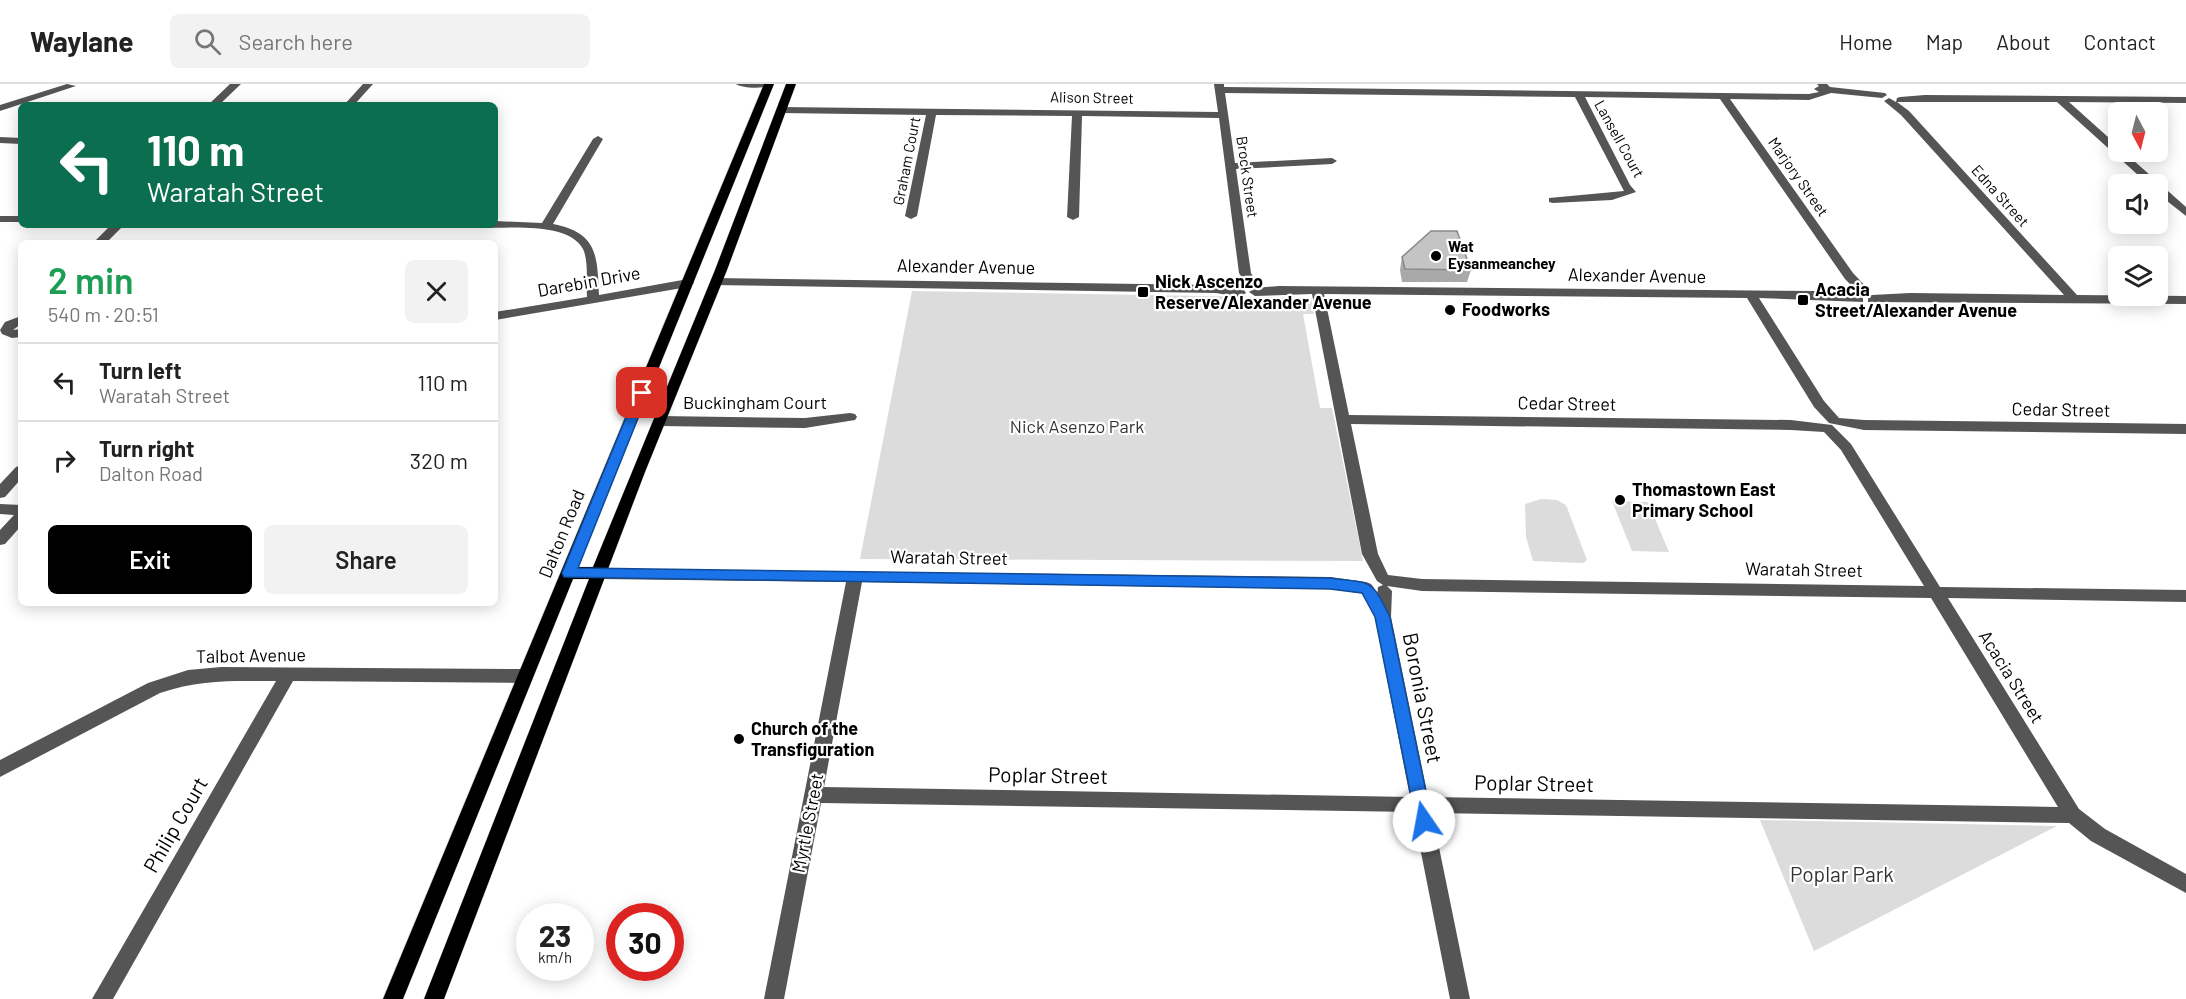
<!DOCTYPE html>
<meta charset="utf-8">
<style>
body{margin:0;font-family:Barlow,sans-serif;background:#f2f2f2;color:#222;height:100vh;display:flex;flex-direction:column;font-size:22px;white-space:nowrap}
*{box-sizing:border-box;margin:0}
p{font-size:20px;color:#767676}
.icon{flex:none;width:33px;height:33px;fill:none;stroke:currentColor;stroke-width:2;stroke-linecap:round;stroke-linejoin:round}
.map{position:relative;flex:1;overflow:hidden}
.panel{position:absolute;left:18px;top:156px;width:480px;height:366px;display:flex;flex-direction:column;background:#fff;border-radius:9px;box-shadow:0 3px 15px #0003}
.panel>*{flex:none}
.banner{position:absolute;left:18px;top:18px;width:480px;height:126px;border-radius:9px;box-shadow:0 3px 15px #0003;background:#0b6e4f;color:#fff;overflow:hidden}
.needle{width:39px;rotate:173deg}
.fabs{position:absolute;left:2108px;top:18px;display:grid;gap:12px}
.fabs a{display:grid;place-items:center;width:60px;height:60px;border-radius:9px;background:#fff;box-shadow:0 3px 15px #0003;font-size:30px}
.speed{position:absolute;left:516px;top:819px;display:flex;gap:12px;font-size:30px;font-weight:700;text-align:center}
.speed>*{display:grid;place-content:center;width:78px;height:78px;border-radius:50%;background:#fff;box-shadow:0 3px 15px #0003;line-height:1}
.speed small{font-size:15px;font-weight:400}
.speed .limit{border:9px solid #d22;background:#fff;color:#111}
.pin{position:absolute;display:grid;place-items:center;width:51px;height:51px;color:#fff;margin:-26px;border-radius:12px;box-shadow:0 3px 9px #0006}
.me{position:absolute;width:66px;margin:-33px;rotate:348deg;stroke-linejoin:round;filter:drop-shadow(0 0 4px #0008)}
.turn{display:flex;align-items:center;gap:21px;height:126px;padding:0 30px;font-size:27px}
.turn .icon{width:78px;height:78px;stroke-width:2.5}
.turn b{display:block;font-size:42px;line-height:51px}
.round{display:grid;place-items:center;flex:none;width:63px;height:63px;border-radius:9px;background:#f2f2f2}
.overview{display:flex;align-items:center;justify-content:space-between;height:102px;padding:0 30px}
h1{font-size:36px;font-weight:600;line-height:45px;color:#1e9e55}
.action{display:flex;gap:12px;margin-top:auto;padding:12px 30px}
.action a{flex:1;height:69px;border-radius:9px;background:#000;color:#fff;font-size:24px;font-weight:600;line-height:69px;text-align:center}
.action a+a{background:#f2f2f2;color:#222}
ul{padding:0;list-style:none}
li{display:flex;align-items:center;gap:18px;height:78px;padding:0 30px;border-top:2px solid #e0e0e0}
li div{flex:1}
li b{display:block;font-size:22px}
li em{font-style:normal}
header{display:flex;align-items:center;gap:36px;box-sizing:border-box;height:84px;padding:0 30px;background:#fff;border-bottom:2px solid #e0e0e0}
header strong{font-size:28px}
nav{display:flex;gap:33px;margin-inline-start:auto;font-size:21px}
.search{width:420px;height:54px;background:#f2f2f2;display:flex;align-items:center;gap:15px;box-sizing:border-box;padding:0 21px;border-radius:9px;color:#767676;font-size:22px}
.map>svg:first-child{display:block}
.green{fill:#dcdcdc}
.lines{fill:none;stroke-linecap:round;stroke-linejoin:round}
.major-casing{stroke:#dbdbdb;stroke-width:1}
.minor{fill:#555;fill-rule:evenodd}
.major{fill:#000;fill-rule:evenodd}
.wall{fill:#a9a9a9}
.building{fill:#c4c4c4;stroke:#898989;stroke-width:1.5}
.route{fill:#1a73e8;stroke:#114b97;stroke-width:1.5}
.poi-dot{fill:#000;stroke:#fff;stroke-width:2}
.labels{text-anchor:middle;stroke-width:4.5;stroke-linejoin:round;paint-order:stroke}
.far-street-label{font-size:15px;fill:#000;stroke:#fff}
.far-poi-label{font-size:15px;font-weight:bold;fill:#000;stroke:#fff;text-anchor:start}
.street-label{font-size:18px;fill:#000;stroke:#fff}
.poi-label{font-size:18px;font-weight:bold;fill:#000;stroke:#fff;text-anchor:start}
.park-label{font-size:18px;fill:#333;stroke:#fff}
.near-street-label{font-size:21px;fill:#000;stroke:#fff}
.near-park-label{font-size:21px;fill:#333;stroke:#fff}
</style>
<header>
<strong>Waylane</strong>
<div class="search"><svg class="icon" aria-label="search" viewBox="0 0 24 24"><circle cx="10" cy="10" r="6"/><path d="M15 15l6 6"/></svg>Search here</div>
<nav><a>Home</a><a>Map</a><a>About</a><a>Contact</a></nav>
</header>
<div class="map">
<svg width="2186" height="915" viewBox="0 0 2186 915">
<rect width="100%" height="100%" fill="#fff"/>
<path class="green" d="M912,207L1311,214L1314,230H1303L1320,324H1332L1363,477L860,475Z
M1541,415L1557,416L1566,421L1587,476L1583,479L1533,477L1526,453L1525,420Z
M1612,417L1648,418L1669,468L1632,467Z
M1760,736L2057,742L1814,867Z"/>
<g class="lines">
<defs>
<path id="major" d="M764,0H774L578,483H593L715,186L786,0H796L727,186L645,388L444,915H424L589,495H573L403,915H383Z"/>
</defs>
<use href="#major" class="major-casing"/>
<path class="minor" d="M67,0L76,2L0,27V21Z
M230,0H241L219,21H208Z
M363,0H373L354,21H344Z
M736,0H774C766,5 744,5 736,0Z
M1214,0H1224V3L1809,10L1819,8L1814,5L1819,2L1817,0H1827L1830,3L1885,9L1887,11L1882,14L1831,9L1809,16L1730,15L1853,189L1870,207L1864,211L1860,210L1845,195L1720,15L1585,13L1630,101L1636,108L1612,116L1553,119L1549,118V114L1624,107L1575,13L1225,9L1235,79L1332,74L1337,77L1332,80L1236,85L1251,189L1258,201L1252,205L1248,204L1239,189L1219,34L1082,32L1079,133L1073,136L1067,133L1072,32L936,31L917,132L911,135L905,132L926,31L781,29L776,26L781,23L1218,28Z
M1925,11L2186,13V19L2069,18L2118,62V68H2124L2186,123V132L2157,109V100H2148L2057,18H1897L1909,27L2077,211L2186,212V220L1868,218V212L1872,211L1910,209L2064,211L1901,31L1884,17L1889,14L1896,18L1897,14L1900,13Z
M598,52L603,55L553,140C598,149 597,171 599,211L688,195L694,199L688,203L495,236V228L587,213C586,199 589,178 583,165C569,138 510,144 484,144L478,141H495V137L542,139L593,55Z
M0,53L21,54V60L0,59Z
M0,132H21V138H0Z
M111,141H124L106,159H93Z
M716,194L1216,201L1244,206L1246,209L1240,213L1216,209L712,201L710,198Z
M1279,202L1816,207L1859,211L1863,212V218L1759,214L1824,317L1839,334L1864,336L2186,340V350L1864,346L1829,339L1814,323L1747,214L1324,210L1349,331L1791,336L1832,341L1851,360L1940,503L2186,506V518L1948,514L2079,725L2105,745L2186,790V809L2091,757L2069,739L1432,729L1470,915H1450L1413,728L821,719L784,915H764L846,498L599,495L594,493L591,489L594,485L1330,493L1366,498L1371,500L1374,504L1371,508L1366,510L1330,505L862,498L824,703L1410,713L1375,533L1378,503L1383,501L1377,497L1362,470L1312,210L1255,212L1249,208L1255,204ZM1351,340L1791,346L1824,348L1841,366L1924,502L1422,495L1388,491L1378,470ZM1387,502L1422,507L1931,514L2058,723L1428,713L1391,533L1392,507Z
M21,232V240L13,246L21,245V253L12,254L2,250L0,246L5,238Z
M850,329L855,330L857,333L855,336L805,344L660,342L653,337L660,332L805,334Z
M21,381V395L5,413L0,414V400L16,383Z
M0,420L21,421V442L5,460L0,461V446L14,431L0,430Z
M221,583L525,585L531,587L533,592L531,597L525,599L293,597L113,915H92L276,597C233,597 201,595 160,609L0,693V676L148,599L188,586Z"/>
<use href="#major" class="major"/>
</g>
<path class="wall" d="M1402,173L1471,186L1467,198H1402L1400,186Z"/>
<path class="building" d="M1431,147H1457L1471,186L1405,185L1402,173Z"/>
<path class="route" d="M642,305L648,309L578,484L1330,494C1373,500 1370,493 1390,533L1432,737L1430,742L1424,744L1418,742L1416,737L1375,533L1362,509L1330,505L564,493L562,489L636,309Z"/>
<g class="poi-dot">
<circle cx="1436" cy="172" r="6"/>
<rect x="1137" y="202" width="12" height="12" rx="3"/>
<rect x="1797" y="210" width="12" height="12" rx="3"/>
<circle cx="1450" cy="226" r="6"/>
<circle cx="1620" cy="416" r="6"/>
<circle cx="739" cy="655" r="6"/>
</g>
<g class="labels">
<g class="far-street-label">
<text transform="translate(1092 14) rotate(1)" y="5">Alison Street</text>
<text transform="translate(1619 55) rotate(61)" y="5">Lansell Court</text>
<text transform="translate(907 77) rotate(-79)" y="5">Graham Court</text>
<text transform="translate(1247 93) rotate(82)" y="5">Brock Street</text>
<text transform="translate(1798 93) rotate(55)" y="5">Marjory Street</text>
<text transform="translate(2000 112) rotate(48)" y="5">Edna Street</text>
</g>
<g class="far-poi-label">
<text x="1448" y="168">Wat<tspan x="1448" dy="17">Eysanmeanchey</tspan></text>
</g>
<g class="street-label">
<text transform="translate(966 183) rotate(1)" y="6">Alexander Avenue</text>
<text transform="translate(1637 192) rotate(1)" y="6">Alexander Avenue</text>
<text transform="translate(589 198) rotate(-10)" y="6">Darebin Drive</text>
<text x="755" y="325">Buckingham Court</text>
<text transform="translate(1567 320) rotate(1)" y="6">Cedar Street</text>
<text transform="translate(2061 326) rotate(1)" y="6">Cedar Street</text>
<text transform="translate(562 450) rotate(-68)" y="6">Dalton Road</text>
<text transform="translate(949 474) rotate(1)" y="6">Waratah Street</text>
<text transform="translate(1804 486) rotate(1)" y="6">Waratah Street</text>
<text transform="translate(251 572) rotate(-1)" y="6">Talbot Avenue</text>
<text transform="translate(2011 593) rotate(58)" y="6">Acacia Street</text>
<text transform="translate(808 739) rotate(-79)" y="6">Myrtle Street</text>
</g>
<g class="poi-label">
<text x="1155" y="204">Nick Ascenzo<tspan x="1155" dy="21">Reserve/Alexander Avenue</tspan></text>
<text x="1815" y="212">Acacia<tspan x="1815" dy="21">Street/Alexander Avenue</tspan></text>
<text x="1462" y="232">Foodworks</text>
<text x="1632" y="412">Thomastown East<tspan x="1632" dy="21">Primary School</tspan></text>
<text x="751" y="651">Church of the<tspan x="751" dy="21">Transfiguration</tspan></text>
</g>
<g class="park-label">
<text x="1077" y="349">Nick Asenzo Park</text>
</g>
<g class="near-street-label">
<text transform="translate(1422 614) rotate(79)" y="7">Boronia Street</text>
<text transform="translate(1048 692) rotate(1)" y="7">Poplar Street</text>
<text transform="translate(1534 700) rotate(1)" y="7">Poplar Street</text>
<text transform="translate(176 741) rotate(-60)" y="7">Philip Court</text>
</g>
<g class="near-park-label">
<text x="1842" y="798">Poplar Park</text>
</g>
</g>
</svg>
<div class="fabs">
<a><svg class="needle" viewBox="-14 -14 28 28"><path d="M0-13l5 13h-10z" fill="#e53935"/><path d="M0 13l5-13h-10z" fill="#767676"/></svg></a>
<a><svg class="icon" aria-label="sound" viewBox="0 0 24 24"><path d="M4 9h4l5-4v14l-5-4H4zM17 9q2 3 0 6"/></svg></a>
<a><svg class="icon" aria-label="layers" viewBox="0 0 24 24"><path d="M12 4l9 5-9 5-9-5zM3 14l9 5 9-5"/></svg></a>
</div>
<div class="speed"><div>23<small>km/h</small></div><div class="limit">30</div></div>
<div class="pin" style="left:642px;top:309px;background:#d93025"><svg class="icon" aria-label="arrive" viewBox="0 0 24 24"><path d="M6 21V4h12l-3 4 3 4H6"/></svg></div>
<svg class="me" style="left:1424px;top:737px" viewBox="-20 -20 40 40"><circle r="19" fill="#fff"/><path d="M0-13L10 11 0 6-10 11z" fill="#1a73e8"/></svg>
<div class="banner">
<div class="turn"><svg class="icon" aria-label="left" viewBox="0 0 24 24"><path d="M17 20v-9H6M10 6l-5 5 5 5"/></svg><div><b>110 m</b>Waratah Street</div></div>
</div>
<section class="panel">
<div class="overview"><div><h1>2 min</h1><p>540 m · 20:51</p></div><a class="round"><svg class="icon" aria-label="close" viewBox="0 0 24 24"><path d="M6 6l12 12M18 6L6 18"/></svg></a></div>
<ul>
<li><svg class="icon" aria-label="left" viewBox="0 0 24 24"><path d="M17 20v-9H6M10 6l-5 5 5 5"/></svg><div><b>Turn left</b><p>Waratah Street</p></div><em>110 m</em></li>
<li><svg class="icon" aria-label="right" viewBox="0 0 24 24"><path d="M7 20v-9h11M14 6l5 5-5 5"/></svg><div><b>Turn right</b><p>Dalton Road</p></div><em>320 m</em></li>
</ul>
<div class="action"><a>Exit</a><a>Share</a></div>
</section>
</div>
